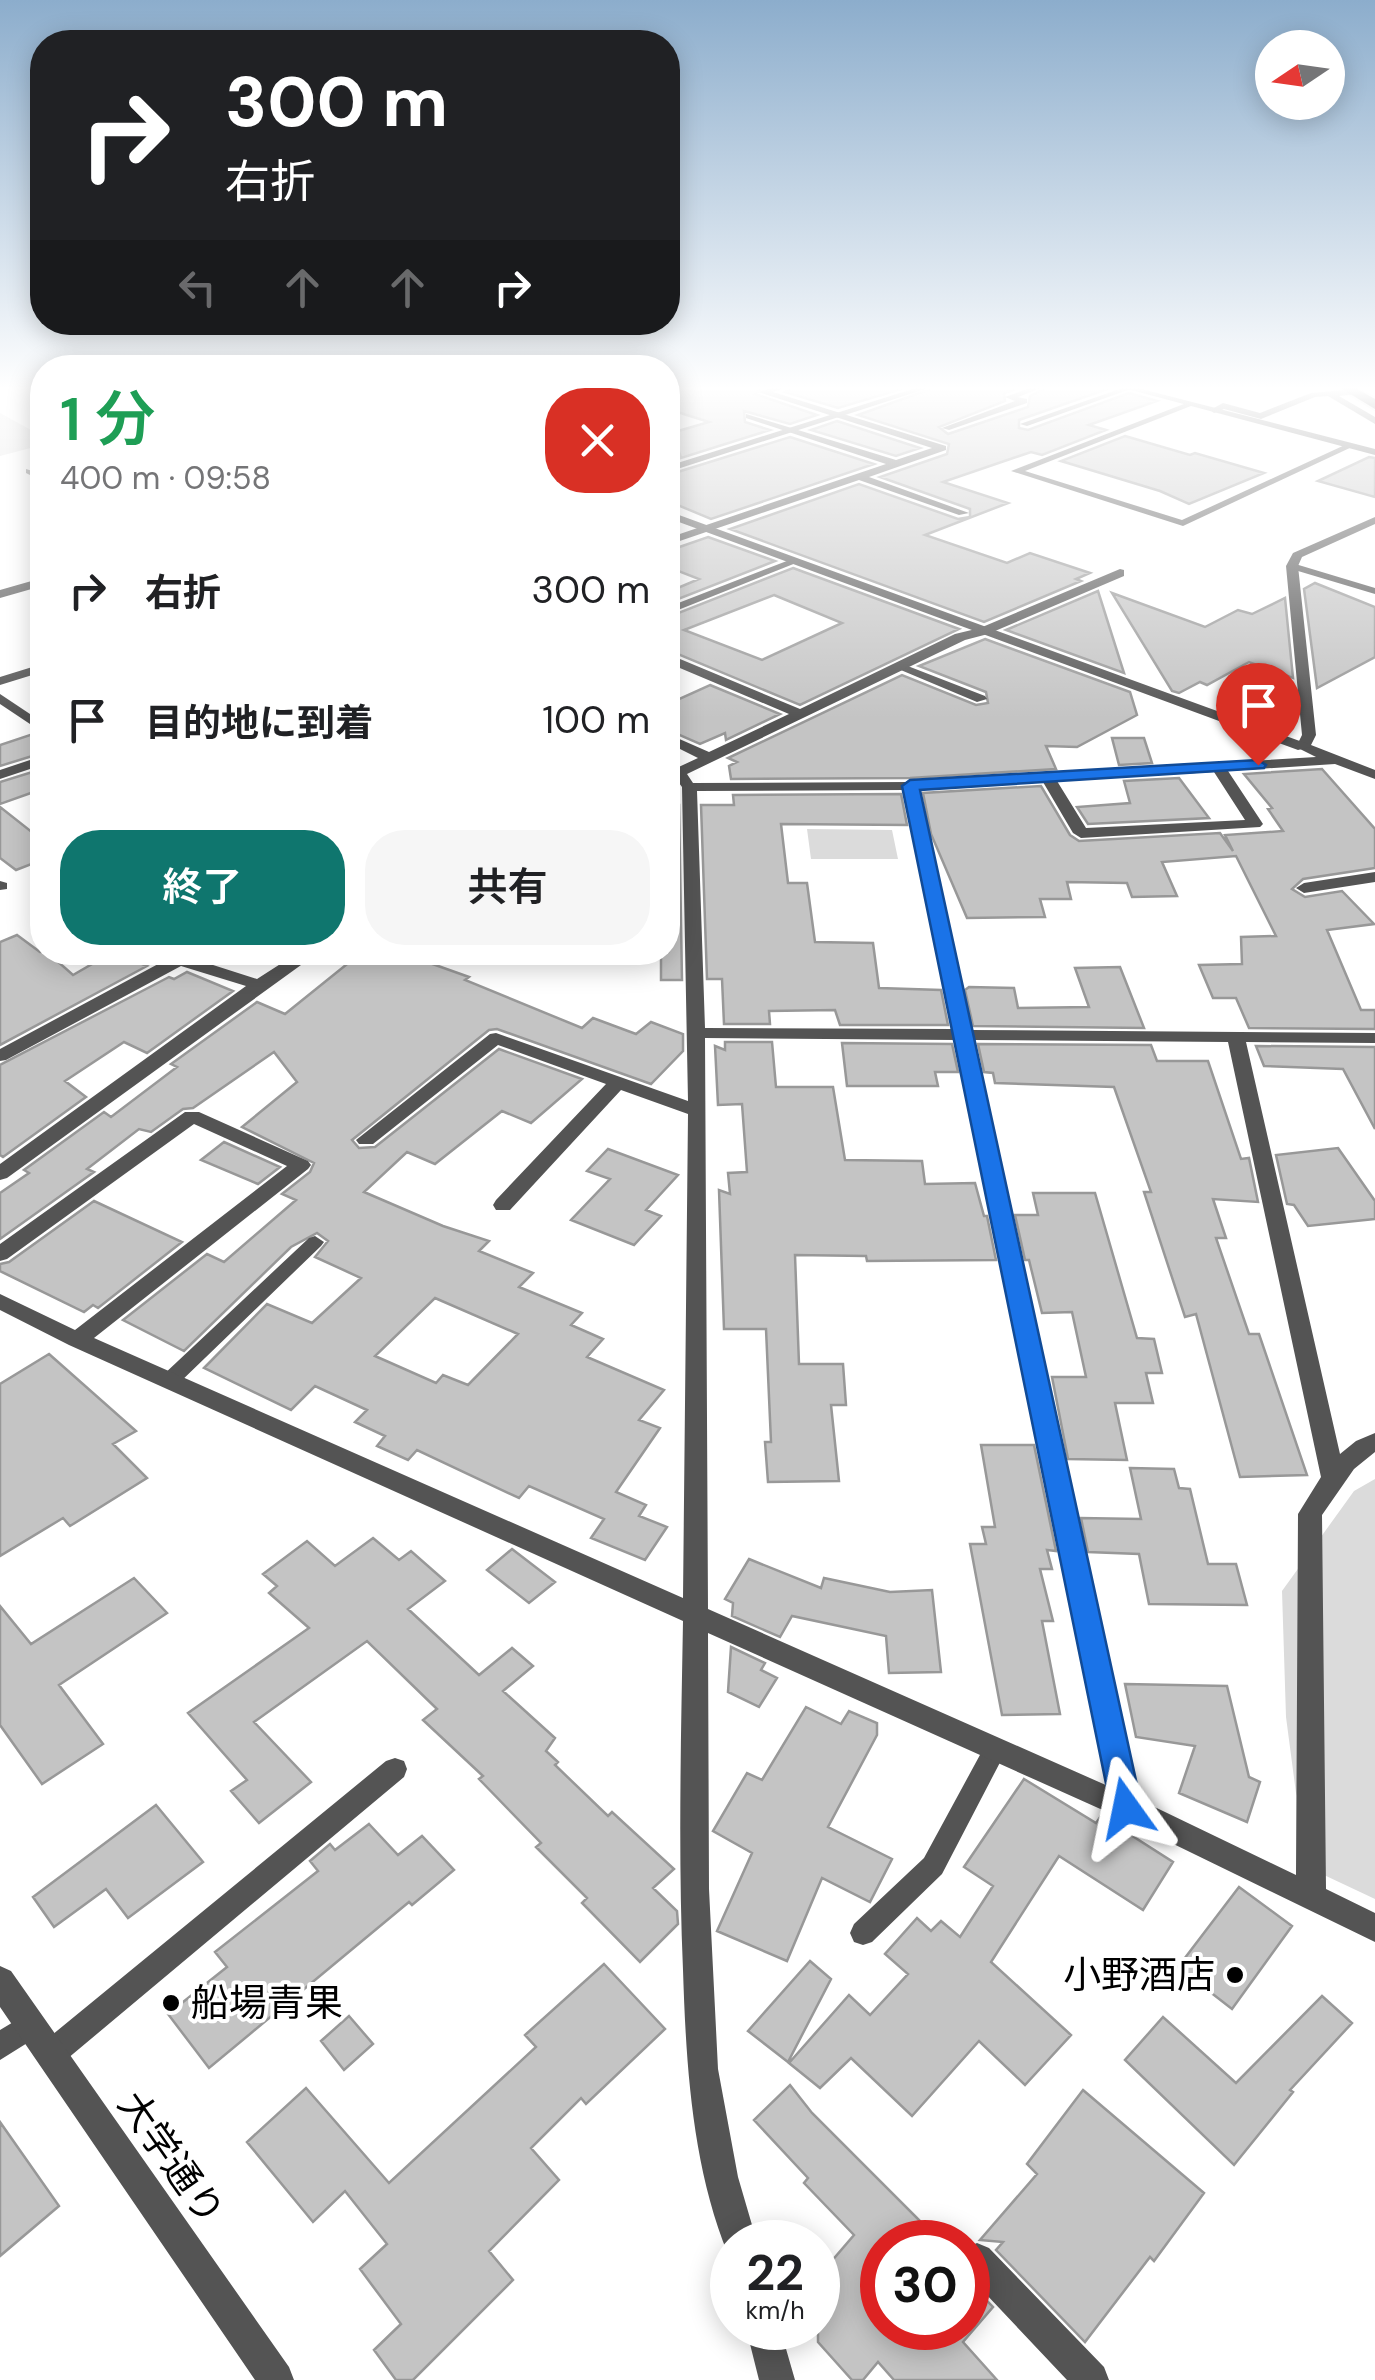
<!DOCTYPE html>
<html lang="ja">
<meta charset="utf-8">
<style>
body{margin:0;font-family:"DM Sans","Noto Sans JP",sans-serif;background:#f6f6f6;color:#202124;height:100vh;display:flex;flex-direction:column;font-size:38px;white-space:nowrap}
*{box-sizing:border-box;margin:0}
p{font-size:32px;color:#757577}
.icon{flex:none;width:55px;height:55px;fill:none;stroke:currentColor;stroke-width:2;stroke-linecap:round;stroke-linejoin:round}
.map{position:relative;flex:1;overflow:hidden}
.details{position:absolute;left:30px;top:355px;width:650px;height:610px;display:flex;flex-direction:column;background:#fff;border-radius:40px;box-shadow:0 5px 25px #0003}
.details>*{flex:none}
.hud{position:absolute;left:30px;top:30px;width:650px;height:305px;border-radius:40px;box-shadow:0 5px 25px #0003;background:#202124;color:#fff;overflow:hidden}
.needle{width:65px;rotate:257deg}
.tools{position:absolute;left:1255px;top:30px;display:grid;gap:20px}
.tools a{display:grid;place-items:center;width:90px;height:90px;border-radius:50%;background:#fff;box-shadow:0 5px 25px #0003;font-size:50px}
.speed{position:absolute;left:710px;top:2220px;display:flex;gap:20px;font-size:50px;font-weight:700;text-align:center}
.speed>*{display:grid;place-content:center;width:130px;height:130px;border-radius:50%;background:#fff;box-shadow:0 5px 25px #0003;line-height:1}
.speed small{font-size:25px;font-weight:400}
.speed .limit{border:15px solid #d22;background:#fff;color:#111}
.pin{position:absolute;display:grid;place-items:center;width:85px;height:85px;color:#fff;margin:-102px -42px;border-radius:50% 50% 50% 0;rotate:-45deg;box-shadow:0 0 10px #0007}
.pin .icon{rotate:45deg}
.me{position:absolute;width:110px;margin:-55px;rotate:348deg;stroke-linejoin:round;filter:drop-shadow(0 0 8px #0008)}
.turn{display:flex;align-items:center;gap:35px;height:210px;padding:0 30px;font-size:45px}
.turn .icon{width:130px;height:130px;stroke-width:2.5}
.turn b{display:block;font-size:70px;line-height:85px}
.lanes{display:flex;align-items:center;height:95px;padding:0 30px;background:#0003;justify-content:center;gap:50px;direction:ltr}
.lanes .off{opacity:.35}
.round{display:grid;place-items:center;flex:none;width:105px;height:105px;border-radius:40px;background:#f6f6f6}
.headline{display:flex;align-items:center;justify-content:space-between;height:170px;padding:0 30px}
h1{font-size:60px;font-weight:600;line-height:75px;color:#1e9e55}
.primary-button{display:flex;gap:20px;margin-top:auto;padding:20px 30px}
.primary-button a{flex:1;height:115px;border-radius:40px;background:#0f766e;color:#fff;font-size:40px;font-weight:600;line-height:115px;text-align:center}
.primary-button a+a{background:#f6f6f6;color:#202124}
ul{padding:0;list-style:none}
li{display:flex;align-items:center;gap:30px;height:130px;padding:0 30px}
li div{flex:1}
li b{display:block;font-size:38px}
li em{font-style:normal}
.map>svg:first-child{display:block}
.green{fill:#dbdbdb}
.building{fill:#c4c4c4;stroke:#989898;stroke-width:2.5;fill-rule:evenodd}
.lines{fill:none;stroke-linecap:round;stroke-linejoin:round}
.trunk-casing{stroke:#dbdbdb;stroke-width:4}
.service{fill:#545454;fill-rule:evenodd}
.minor{fill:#545454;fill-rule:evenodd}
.tertiary{fill:#545454;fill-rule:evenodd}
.trunk{fill:#000;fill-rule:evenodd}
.route{fill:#1a73e8;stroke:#114b97;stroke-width:2.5}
.poi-dot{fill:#000;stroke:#fff;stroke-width:4}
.labels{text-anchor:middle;stroke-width:8;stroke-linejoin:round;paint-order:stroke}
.near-poi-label{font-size:38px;fill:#000;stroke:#fff;text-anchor:end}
.near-street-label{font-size:38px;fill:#000;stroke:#fff}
</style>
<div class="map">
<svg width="1375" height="2380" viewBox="0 0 1375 2380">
<rect width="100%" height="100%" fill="#fff"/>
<path class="green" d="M0,413L42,436V445L0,456Z
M807,829L892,830L898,859H811Z
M1375,1479V1899L1324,1875L1296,1793L1286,1717L1282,1591L1354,1491Z"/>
<path class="building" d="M668,386H765L755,394L817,415L790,424L744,411L745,422L770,430L681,458L676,443L668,434L709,422L668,409Z
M794,386H911L838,408L785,392Z
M939,386H1025L1004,393L1005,401L939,427L948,434L1028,407L1030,396L1050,386L1113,387L1019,420V428L1028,430L1129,393L1157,401L1089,425L1106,430L1042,455L1031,452L943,482L1008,503L925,535L1007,563L1030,553L1090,573L1076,579L1081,581L984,622L730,529L859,484L958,519L970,517V509L880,477L947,454L949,444L858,415Z
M837,421L920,448L896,456L811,430Z
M1125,436L1190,455L1195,453L1264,473L1189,504L1160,491L1061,461Z
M790,437L874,464L711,519L668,501V475Z
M1369,457L1375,458V497L1318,481Z
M708,537L775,561L668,603V592L699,579L668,567V551Z
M793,568L959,629L800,705L668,650V617ZM774,595L842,623L762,660L684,630Z
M1315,583L1375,607V657L1317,688L1304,589Z
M1098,591L1124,673L1006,630Z
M1112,593L1205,627L1238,610L1252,614L1285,598L1293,678L1249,662L1207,685L1200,682L1179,693L1172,691Z
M985,639L1130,692L1137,715L1077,747L1046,746L1056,769L910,778L731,779L729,766L737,762L728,758L902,675L976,705L988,703L986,692L919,666Z
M710,685L780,714L726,740L725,733L700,744L668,730V704Z
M36,733L42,736V753L0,766V745Z
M1112,738H1144L1152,763L1119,765Z
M42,769V789L0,804V782Z
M1322,769L1375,829V868L1303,879L1292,889L1305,897L1342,891L1374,924L1327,930L1361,1010H1375V1029L1249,1028L1236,998H1213L1199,965L1242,964L1241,937L1276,936L1236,856L1162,862L1177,896L1132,897L1127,883L1067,882L1071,899H1040L1045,917L967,918L931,834L923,793L1041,786L1070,835L1079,841L1220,833L1233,851L1225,835L1283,831L1268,809L1272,808L1244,774Z
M1179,778L1209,818L1088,824L1077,807L1130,803L1124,781Z
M901,794L907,825L781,824L788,883H807L815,942L873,943L879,988L941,990L948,1025H840L835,1010L769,1011L770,1024H724L722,979H707L701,805H734L733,795Z
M668,805H679L682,980H661V952H668Z
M0,807L42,840V860L16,870L0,858Z
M17,935L40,952H47L73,975L113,952L147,966L0,1045V942Z
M362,952H399L469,977L465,980L582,1028L593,1018L636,1034L651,1022L683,1034V1051L651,1084L497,1029L489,1030L352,1140L359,1148L375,1147L499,1049L582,1079L531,1123L502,1111L435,1164L407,1152L364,1192L443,1226L489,1241L479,1251L533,1273L519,1287L582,1313L571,1325L603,1339L587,1357L664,1390L639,1420L660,1428L616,1492L646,1505L639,1516L667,1527L645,1560L591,1538L604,1519L529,1486L519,1498L417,1450L408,1460L377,1446L385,1436L355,1422L367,1410L315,1386L291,1410L204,1368L267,1304L312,1323L361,1278L315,1257L328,1241L317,1233L291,1247L184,1351L123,1320L207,1254L224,1262L296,1200L282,1194L310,1172L314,1163L242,1127L297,1082L274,1052L193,1108L183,1109L151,1132L139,1129L87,1169L94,1172L0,1239V1193L29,1173L24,1170L104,1112L111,1117L177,1067L171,1064L257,1002L285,1014ZM435,1298L518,1334L468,1385L443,1375L436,1383L375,1356Z
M1120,967L1144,1028L973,1026L965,990L969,987L1014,988L1018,1008L1089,1007L1075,968Z
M187,972L233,991L147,1053L124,1042L65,1081L86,1097L3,1157L0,1155V1065L169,977L174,979Z
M725,1042H772L776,1087H833L845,1160L922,1161L925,1184L975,1183L984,1216H987L996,1260L867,1261L866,1256L795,1255L799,1364H843L846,1405H831L839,1481L768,1482L765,1442H771L766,1329H724L719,1190L730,1194L728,1173L747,1172L742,1104L718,1105L715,1046L725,1050Z
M842,1043L952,1044L958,1072H935L938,1086H847Z
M978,1044L1151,1045L1157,1061H1208L1241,1159L1249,1158L1258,1202L1213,1199L1226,1238H1216L1249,1334H1259L1307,1475L1240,1477L1196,1314L1185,1317L1144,1192H1151L1114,1087L995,1083L993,1073L984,1072Z
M1256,1046L1375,1047V1129L1343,1069L1264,1066Z
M224,1142L280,1167L258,1184L201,1160Z
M1338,1148L1375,1201V1219L1308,1226L1294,1205L1287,1204L1276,1155Z
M608,1149L678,1175L646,1210L661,1216L634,1245L571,1220L610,1179L587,1171Z
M1033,1193H1095L1137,1338L1154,1339L1162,1373H1146L1153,1403H1115L1127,1460L1068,1459L1052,1377H1086L1072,1312L1042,1313L1029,1260H1025L1015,1215H1038Z
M94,1201L182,1242L98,1308L93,1305L84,1312L0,1271V1264L9,1262Z
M49,1354L136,1431L113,1444L147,1478L70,1526L63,1518L0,1556V1384Z
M981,1445H1034L1056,1551L1047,1550L1052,1569H1040L1053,1621H1042L1060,1714L1002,1715L970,1544H986L982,1527H995Z
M1130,1468L1174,1469L1179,1488L1190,1489L1208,1564H1236L1247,1605L1149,1604L1139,1554L1088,1552L1081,1518L1141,1519Z
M373,1538L399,1560L411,1551L445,1581L408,1609L479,1675L512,1648L533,1666L503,1691L555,1738L546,1751L558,1762L555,1765L608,1816L612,1812L674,1869L653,1888L677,1911L678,1924L640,1962L582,1903L587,1898L536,1847L541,1843L479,1779L483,1776L423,1720L437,1709L367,1641L254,1722L311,1782L259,1823L231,1791L247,1780L188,1713L309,1628L269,1593L277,1586L263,1574L307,1541L335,1566Z
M512,1549L555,1582L529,1603L487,1570Z
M749,1559L821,1588L824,1578L890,1592L932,1590L941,1672L889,1673L886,1636L792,1616L780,1637L732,1616L733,1603L725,1599Z
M134,1578L167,1613L59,1685L103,1744L42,1784L0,1725V1606L31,1644Z
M731,1647L765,1663L761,1670L777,1678L759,1707L728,1692Z
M1125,1684L1227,1686L1249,1777L1260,1782L1247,1822L1179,1793L1195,1746L1136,1737Z
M806,1707L841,1724L849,1711L877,1723V1735L828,1827L892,1859L870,1902L822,1878L787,1961L717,1931L752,1853L713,1831L747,1773L762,1780Z
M1024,1779L1096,1823L1101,1816L1173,1862L1143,1910L1059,1856L991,1962L1071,2035L1025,2085L979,2041L912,2116L851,2058L820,2088L789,2063L849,1995L870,2015L908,1974L885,1954L917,1918L931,1931L941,1921L960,1937L993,1886L964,1867Z
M156,1805L203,1862L128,1918L106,1889L54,1927L33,1897Z
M369,1824L398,1855L422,1836L454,1870L412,1905L409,1902L209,2068L168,2014L227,1967L215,1952L318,1871L310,1861L330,1844L335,1850Z
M1239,1887L1292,1926L1232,2009L1178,1967Z
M810,1961L831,1979L788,2062L748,2031Z
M604,1964L665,2029L586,2104L581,2098L531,2148L559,2180L489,2251L513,2280L413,2380H396L374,2350L401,2324L360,2269L387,2244L345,2191L313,2222L247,2142L306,2088L389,2183L536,2047L525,2035Z
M1322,1996L1352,2023L1290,2090L1293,2092L1234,2165L1125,2060L1163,2017L1236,2083Z
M349,2016L373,2044L344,2070L321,2041Z
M790,2085L812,2113L941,2242H882V2328H968L969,2282L993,2307L963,2342L997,2380H894L878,2362L863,2380H852L818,2342V2277L854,2235L804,2183L808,2178L754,2120Z
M1083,2090L1204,2193L1154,2261L1150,2257L1085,2342L996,2250L1003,2242L980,2240L1037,2174L1027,2164Z
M0,2122L59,2206L0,2256Z"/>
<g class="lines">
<defs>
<path id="trunk" d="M1337,386H1352L1375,399V409Z"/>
</defs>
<use href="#trunk" class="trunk-casing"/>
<path class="service" d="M1035,386H1046L1018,397L1027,399V403L949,430L942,428L1015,401L1005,397Z
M1128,386H1139L1027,426L1020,424Z
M1355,389L1358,394L1339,396L1375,417V424L1328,396L1315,397L1261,419L1224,409L1214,413L1210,410L1223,403L1260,413L1311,393Z
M1189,402L1196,404L1025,471L1182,520L1347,444L1354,446L1183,526L1011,471Z
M792,559L801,561L668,614V607Z
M1292,563L1375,588V594L1288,568V564Z
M900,663L985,696L987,699L977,702L896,668L894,666Z
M0,881L7,883V889L0,890Z
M269,952H287L300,963L298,966H288Z
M315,1236L324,1242L321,1246L176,1386H162L159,1381L162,1376L309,1238Z
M995,1738L1003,1742L1007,1749L942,1874L872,1942L863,1945L854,1942L850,1933L854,1924L924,1858L987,1742Z
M395,1758L404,1761L407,1769L404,1777L61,2064L51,2068L41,2064L37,2054L41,2044L386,1761Z
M30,2012L40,2015L44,2025L40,2035L0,2060V2030Z"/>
<path class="minor" d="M776,386H790L773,392L946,446V450L869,477L969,513L959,515L859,480L668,545V538L886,464L746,418V414L896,460L932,448L758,392Z
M1116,386H1130L1375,449V455Z
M668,442L673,445L678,456L668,459Z
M26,469L42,474V481L26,473Z
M1375,517V524L1302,557L1298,566L1316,735L1311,745L1375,770V779L1335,764L1228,771L1263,824L1260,827L1081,838L1073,833L1043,782L918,790L970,1030L1375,1033V1043L1246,1042L1340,1454L1356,1441L1375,1433V1452L1354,1469L1322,1515L1326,1889L1375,1913V1942L1116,1816L708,1633L709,1889L718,2069L738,2177L757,2242H732V2256L728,2254C692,2166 686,2064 683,1970C678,1854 681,1738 683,1621L69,1345L0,1310V1294L75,1330L287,1166L194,1124L7,1259L0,1261V1244L185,1112H199L308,1161L311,1165L308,1169L94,1338L683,1598L688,1114L621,1090L510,1210H496L493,1205L496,1200L606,1084L498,1045L373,1144H359L356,1140L490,1034L496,1033L688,1101L682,787L676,779L668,781V772L698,758L668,743V734L709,752L789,714L668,663V654L800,709L955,634L980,628L1120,569L1124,570V576L988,634L965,640L687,774L693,783L910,782L1316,757L1296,747L1302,735L1286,566L1293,553ZM1214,772L1245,820L1086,828L1057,781ZM904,790L953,1029L705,1028L697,791ZM705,1038L955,1040L1108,1786L708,1609ZM973,1040L1228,1042L1321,1477L1298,1514L1296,1875L1138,1799Z
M42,578V586L0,598V590Z
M0,694L42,722V732L0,704Z
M42,756V765L0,779V770Z
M1375,872V882L1304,893L1296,888L1304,883Z
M299,952H319L7,1178L0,1180V1164L246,986L181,966L6,1060L0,1061V1049L173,956H185L257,979Z
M977,2243L989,2248L1104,2367L1109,2380H1067L968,2275V2247Z
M746,2328H780L795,2380H759Z"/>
<path class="tertiary" d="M922,386H935L668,472V466Z
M668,511L1308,744L1310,747L1298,750L668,518Z
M42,664V672L0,685V677Z
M0,1966L11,1971L289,2367L294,2380H255L0,2007Z"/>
<use href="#trunk" class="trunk"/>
</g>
<linearGradient id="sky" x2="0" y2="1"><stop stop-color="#8cadcc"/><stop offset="0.54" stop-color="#fff"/><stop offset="1" stop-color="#fff" stop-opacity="0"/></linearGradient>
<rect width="1375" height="719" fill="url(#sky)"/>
<path class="route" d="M1258,760L1266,765L1264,768L920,790L1142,1808L1138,1818L1126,1822L1115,1818L1111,1808L902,786L910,780Z"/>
<g class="poi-dot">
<circle cx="1235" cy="1975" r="10"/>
<circle cx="171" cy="2003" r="10"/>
</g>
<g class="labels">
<g class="near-poi-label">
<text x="1215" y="1988">小野酒店</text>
<text x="191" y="2016" text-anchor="start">船場青果</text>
</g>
<g class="near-street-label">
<text transform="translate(171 2158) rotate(55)" y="13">大学通り</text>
</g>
</g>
</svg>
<div class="tools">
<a><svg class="needle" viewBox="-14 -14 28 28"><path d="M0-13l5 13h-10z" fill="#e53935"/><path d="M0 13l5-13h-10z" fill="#757577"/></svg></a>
</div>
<div class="speed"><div>22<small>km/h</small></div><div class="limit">30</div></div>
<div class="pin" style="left:1258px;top:765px;background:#d93025"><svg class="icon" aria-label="arrive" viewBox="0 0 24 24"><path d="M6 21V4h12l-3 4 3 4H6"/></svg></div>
<svg class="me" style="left:1126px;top:1808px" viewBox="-20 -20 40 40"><path d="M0-17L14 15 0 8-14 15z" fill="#1a73e8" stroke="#fff" stroke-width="4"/></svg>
<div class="hud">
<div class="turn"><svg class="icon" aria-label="right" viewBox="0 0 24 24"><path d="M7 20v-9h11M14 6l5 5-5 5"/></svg><div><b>300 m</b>右折</div></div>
<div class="lanes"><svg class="icon off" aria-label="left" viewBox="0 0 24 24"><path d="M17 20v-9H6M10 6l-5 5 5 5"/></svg><svg class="icon off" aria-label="ahead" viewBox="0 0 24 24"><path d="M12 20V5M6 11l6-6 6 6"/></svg><svg class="icon off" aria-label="ahead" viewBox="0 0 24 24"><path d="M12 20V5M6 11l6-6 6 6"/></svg><svg class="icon" aria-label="right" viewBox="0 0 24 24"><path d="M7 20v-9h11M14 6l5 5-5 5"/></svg></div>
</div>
<section class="details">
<div class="headline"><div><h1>1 分</h1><p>400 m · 09:58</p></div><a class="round" style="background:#d93025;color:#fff"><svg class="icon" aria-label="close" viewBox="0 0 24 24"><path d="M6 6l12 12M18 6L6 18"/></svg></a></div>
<ul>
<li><svg class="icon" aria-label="right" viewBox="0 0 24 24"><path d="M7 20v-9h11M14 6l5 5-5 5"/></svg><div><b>右折</b></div><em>300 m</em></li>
<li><svg class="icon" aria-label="arrive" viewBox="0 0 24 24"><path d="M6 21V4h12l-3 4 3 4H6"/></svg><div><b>目的地に到着</b></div><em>100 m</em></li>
</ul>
<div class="primary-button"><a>終了</a><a>共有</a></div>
</section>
</div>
